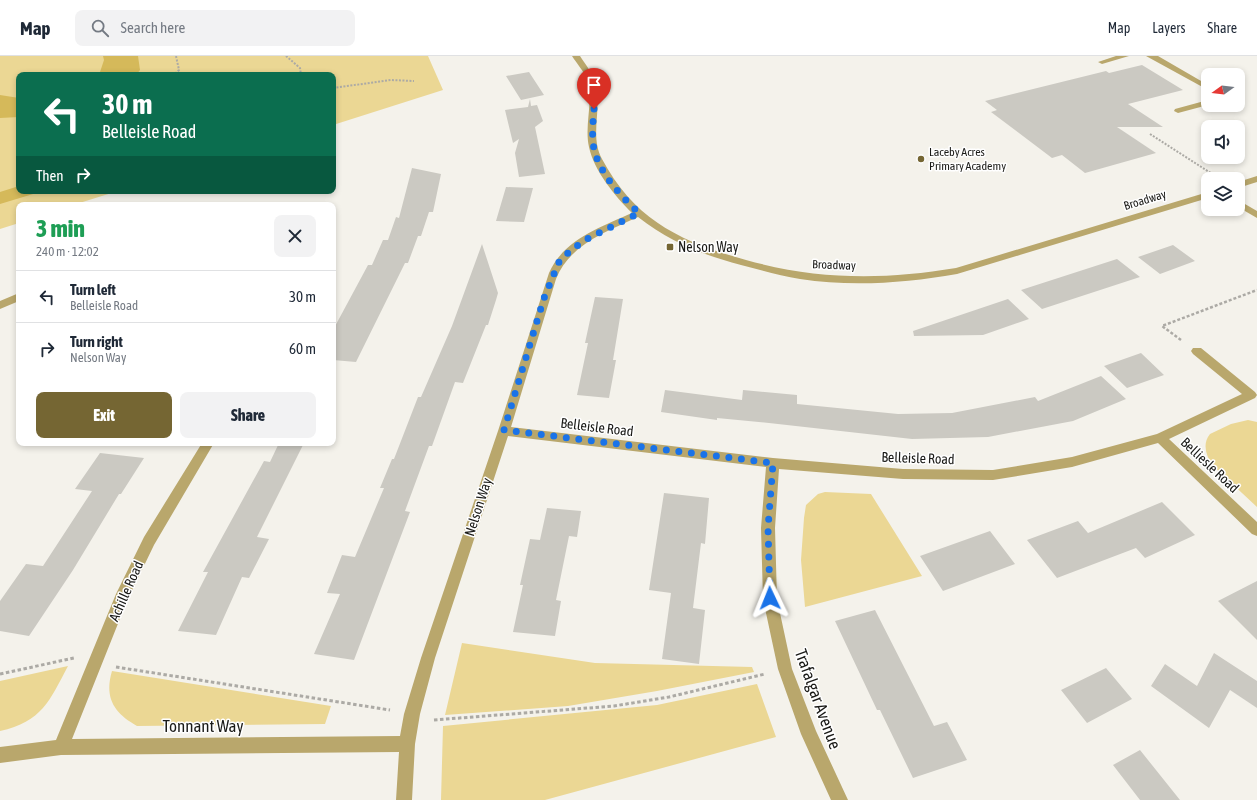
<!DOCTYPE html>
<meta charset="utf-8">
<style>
body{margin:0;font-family:"Asap Condensed",sans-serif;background:#f2f2f3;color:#1f2937;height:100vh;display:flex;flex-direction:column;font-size:15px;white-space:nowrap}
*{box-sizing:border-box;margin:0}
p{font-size:13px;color:#747a83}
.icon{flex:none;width:22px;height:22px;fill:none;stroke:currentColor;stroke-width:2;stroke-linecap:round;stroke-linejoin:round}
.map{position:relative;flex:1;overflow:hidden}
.side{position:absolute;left:16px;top:146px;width:320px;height:244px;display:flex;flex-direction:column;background:#fff;border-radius:8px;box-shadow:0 2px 6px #0003}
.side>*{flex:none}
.top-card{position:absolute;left:16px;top:16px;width:320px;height:122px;border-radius:8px;box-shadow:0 2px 6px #0003;background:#0b6e4f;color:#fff;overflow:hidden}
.needle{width:26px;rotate:255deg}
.buttons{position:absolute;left:1201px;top:12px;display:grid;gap:8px}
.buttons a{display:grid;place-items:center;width:44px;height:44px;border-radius:8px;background:#fff;box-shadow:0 2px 6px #0003;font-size:20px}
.pin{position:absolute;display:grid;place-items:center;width:34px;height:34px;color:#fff;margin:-41px -17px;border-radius:50% 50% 50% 0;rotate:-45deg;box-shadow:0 0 4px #0007}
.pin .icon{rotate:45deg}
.me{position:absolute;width:44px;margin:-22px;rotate:358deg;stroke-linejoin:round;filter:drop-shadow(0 0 3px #0008)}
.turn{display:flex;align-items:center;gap:14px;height:84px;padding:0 20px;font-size:18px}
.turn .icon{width:52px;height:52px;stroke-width:2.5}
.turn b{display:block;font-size:28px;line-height:34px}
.then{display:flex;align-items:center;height:38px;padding:0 20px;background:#0003;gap:8px;font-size:15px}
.round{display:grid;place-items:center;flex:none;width:42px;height:42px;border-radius:8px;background:#f2f2f3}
.headline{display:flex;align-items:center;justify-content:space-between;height:68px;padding:0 20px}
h1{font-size:24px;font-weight:800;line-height:30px;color:#1e9e55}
.button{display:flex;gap:8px;margin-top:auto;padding:8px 20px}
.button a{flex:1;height:46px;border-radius:8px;background:#756633;color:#fff;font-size:16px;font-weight:800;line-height:46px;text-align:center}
.button a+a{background:#f2f2f3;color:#1f2937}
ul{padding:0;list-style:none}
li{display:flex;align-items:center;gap:12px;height:52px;padding:0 20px;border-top:1px solid #e0e1e3}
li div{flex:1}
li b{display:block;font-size:15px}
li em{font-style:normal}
header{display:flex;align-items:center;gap:24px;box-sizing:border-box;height:56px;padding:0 20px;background:#fff;border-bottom:1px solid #e0e1e3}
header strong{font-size:19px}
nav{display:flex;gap:22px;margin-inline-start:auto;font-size:14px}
.search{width:280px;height:36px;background:#f2f2f3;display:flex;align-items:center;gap:10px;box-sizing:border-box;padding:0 14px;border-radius:8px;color:#747a83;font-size:15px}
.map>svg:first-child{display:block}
.green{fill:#ebd794}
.forest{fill:#d5b95a}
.building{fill:#cbc9c2}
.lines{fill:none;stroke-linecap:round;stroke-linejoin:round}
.path-far2{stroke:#acaaa5;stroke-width:2;stroke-dasharray:2 1.5;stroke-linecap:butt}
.path-far1{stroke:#acaaa5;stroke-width:2.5;stroke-dasharray:3 2;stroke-linecap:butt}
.path{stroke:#acaaa5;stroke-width:3;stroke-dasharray:3.5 2.5;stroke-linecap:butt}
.minor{fill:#b9a76c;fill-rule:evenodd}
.route{stroke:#1a73e8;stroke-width:7;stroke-dasharray:0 12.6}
.poi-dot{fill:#756633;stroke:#fff;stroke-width:1.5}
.labels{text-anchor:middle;stroke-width:3;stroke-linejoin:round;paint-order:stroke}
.far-poi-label{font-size:12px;fill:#1a1a17;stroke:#fff;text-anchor:start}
.far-street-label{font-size:12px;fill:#1a1a17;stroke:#fff}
.poi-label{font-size:14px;fill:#1a1a17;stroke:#fff;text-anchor:start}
.street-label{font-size:14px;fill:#1a1a17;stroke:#fff}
.near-street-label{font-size:17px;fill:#1a1a17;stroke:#fff}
</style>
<header>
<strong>Map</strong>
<div class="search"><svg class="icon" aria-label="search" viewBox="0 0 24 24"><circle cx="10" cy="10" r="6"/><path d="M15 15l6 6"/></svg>Search here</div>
<nav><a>Map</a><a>Layers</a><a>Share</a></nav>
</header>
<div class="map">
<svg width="1257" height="744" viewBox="0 0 1257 744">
<rect width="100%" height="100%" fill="#f4f2eb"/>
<path class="green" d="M0,0H428L443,34L333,69V19H19V135H118L73,149H19V167L0,173Z
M1248,364L1257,366V451L1212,409C1206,399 1202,388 1210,378L1231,368Z
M825,436L871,438L922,520L805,551L801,504L804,462L806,449L818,438Z
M462,587L595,607L752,611L754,616L657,635L568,650L445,659Z
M68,610C50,644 42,666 0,675V625Z
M112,615L331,650L325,668L137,670C114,657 104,642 112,615Z
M757,628L776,681L545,744H441L443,670L657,649Z"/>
<path class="forest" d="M103,0H138L140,14L136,19H99L104,4Z
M0,39L19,42V61L0,62Z
M19,130V135H43L0,148V136Z"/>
<path class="building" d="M1142,9L1183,34L1128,48L1163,71H1117L1156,97L1085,117L1062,99L1052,102L991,56L997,54L985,45L1106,15L1109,17Z
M529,16L544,39L521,44L506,20Z
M530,43L531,50L537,49L543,65L535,71L545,118L519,121L515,97L519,83L513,87L505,54L528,51Z
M412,112L441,118L433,156H429L421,180H418L408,207H405L356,306L333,304V274L368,209H372L383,184H388L396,161L399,162Z
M506,131L533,132L524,166L496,165Z
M482,188L498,237L496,244L488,269H486L463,327L455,326L432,390H429L405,455L410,456L354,604L314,598L340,538L327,537L342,499L355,501L384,432H380L392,403H394L418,341H421L452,270Z
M1173,189L1195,205L1160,218L1138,201Z
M1117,203L1140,221L1042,253L1021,234Z
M595,241L623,243L613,304H616L609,342L577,339L588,287H585Z
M1008,243L1029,263L983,279L914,280L913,275Z
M1141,297L1164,319L1127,332L1104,310Z
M1101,320L1126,343L1073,365L988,381L912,383L769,367L717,362V364L661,356L665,334L742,344L743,334L797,339V348L898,358L952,357L1035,341L1038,345Z
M279,387H304L257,481L269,483L249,522L242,521L216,579L178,575L208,516H203L264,405L270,406Z
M100,397L144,402L121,438H119L73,514L29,580L0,575V545L26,508L43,510L92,435L75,433Z
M664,437L709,442L705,488L701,487L693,552L705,554L699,608L662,603L671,537L649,534Z
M1162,446L1195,479L1145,502L1136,492L1057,522L1027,484L1078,465L1088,477Z
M547,452L581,455L577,481L569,480L556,544L561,545L555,580L513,576L523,529H520L530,483L540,484Z
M990,475L1015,508L943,535L920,500Z
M1257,525V584L1218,545Z
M875,554L934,670L947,666L967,704L913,722L880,654H877L835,565Z
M1214,597L1257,625V652L1230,634L1209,672L1151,630L1165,608L1197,630Z
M1106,612L1132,643L1087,667L1061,634Z
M1140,694L1180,744H1140L1113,709Z"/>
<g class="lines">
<path class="path-far2" d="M286,0L300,12L301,19
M84,17H176L179,14L176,0
M333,32L391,24L414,25
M1150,78L1220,123"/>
<path class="path-far1" d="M1181,284L1162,270L1257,234"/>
<path class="path" d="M116,611L390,654
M0,618L74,602
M434,664L614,650L669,641L765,618"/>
<path class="minor" d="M572,0H580C585,8 592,16 595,26C603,51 589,79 602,103C635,165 682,186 746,204C818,224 883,224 956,212L1208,136V142L957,218C906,227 852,231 800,223C780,220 761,214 741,209C703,199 670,186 638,161C606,176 570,188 556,223L511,371L773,402L903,413L993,414L1072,401L1157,378L1242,338L1193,298L1191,295L1193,292H1201L1255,336L1257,339L1255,342L1169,383L1257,466V480L1252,478L1158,387L1072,411L993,424L903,423L779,413L775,472L777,543L792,613L816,675L848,744H831L801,678L778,613L763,543L761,472L766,411L508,380L435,602L420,658L415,688L412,744H396L399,696L61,699L0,707V691L56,684L116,538L144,481L202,387H214L154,489L127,545L72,683L400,680L404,658L421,602L498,375L549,217C564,183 601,171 632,157C615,140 594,115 589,91C584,68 594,46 587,24C584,15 577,8 572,0Z
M1116,0H1129L1102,8L1098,6Z
M1146,0H1158L1208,29V34Z
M1208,44V49L1178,57L1174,55L1175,53Z
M1257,120V126L1238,132V126Z
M1238,144L1257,155V162L1238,151Z
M19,237V245L0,253V245Z"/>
</g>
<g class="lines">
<path class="route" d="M594,53C593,67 591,83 595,97C602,120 622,141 639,157L585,184L570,195L559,206L544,242L504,374L773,407L768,472L770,542"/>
</g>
<g class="poi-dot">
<circle cx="921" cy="103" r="4"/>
<rect x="666" y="187" width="8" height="8" rx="2"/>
</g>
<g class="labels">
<g class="far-poi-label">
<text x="929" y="100">Laceby Acres<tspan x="929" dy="14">Primary Academy</tspan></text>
</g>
<g class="far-street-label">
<text transform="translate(1145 144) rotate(-17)" y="4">Broadway</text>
<text transform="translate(834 209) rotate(2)" y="4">Broadway</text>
</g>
<g class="poi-label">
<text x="678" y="196">Nelson Way</text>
</g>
<g class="street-label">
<text transform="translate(597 371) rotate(7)" y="5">Belleisle Road</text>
<text transform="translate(918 402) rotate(2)" y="5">Belleisle Road</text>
<text transform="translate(1210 409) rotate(43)" y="5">Belliesle Road</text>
<text transform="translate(478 451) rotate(-72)" y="5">Nelson Way</text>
<text transform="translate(126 535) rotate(-66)" y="5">Achille Road</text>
</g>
<g class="near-street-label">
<text transform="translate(818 643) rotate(70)" y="6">Trafalgar Avenue</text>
<text x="203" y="676">Tonnant Way</text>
</g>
</g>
</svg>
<div class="buttons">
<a><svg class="needle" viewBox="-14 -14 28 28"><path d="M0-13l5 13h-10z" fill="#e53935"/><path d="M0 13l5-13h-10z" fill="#747a83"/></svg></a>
<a><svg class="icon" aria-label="sound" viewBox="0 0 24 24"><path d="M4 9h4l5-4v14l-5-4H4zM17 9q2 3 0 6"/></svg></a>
<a><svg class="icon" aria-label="layers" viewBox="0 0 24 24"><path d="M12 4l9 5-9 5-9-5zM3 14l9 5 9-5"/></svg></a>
</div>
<div class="pin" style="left:594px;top:53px;background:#d93025"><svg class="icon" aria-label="arrive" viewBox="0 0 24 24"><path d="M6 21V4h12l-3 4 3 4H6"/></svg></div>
<svg class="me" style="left:770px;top:542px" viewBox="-20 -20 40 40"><path d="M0-17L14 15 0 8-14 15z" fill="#1a73e8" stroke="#fff" stroke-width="4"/></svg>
<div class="top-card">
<div class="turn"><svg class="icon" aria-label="left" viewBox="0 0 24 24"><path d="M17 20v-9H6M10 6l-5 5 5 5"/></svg><div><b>30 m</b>Belleisle Road</div></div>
<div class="then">Then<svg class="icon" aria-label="right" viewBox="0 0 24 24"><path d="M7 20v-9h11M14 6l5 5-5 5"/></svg></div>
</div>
<section class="side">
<div class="headline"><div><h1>3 min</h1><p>240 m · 12:02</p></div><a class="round"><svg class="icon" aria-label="close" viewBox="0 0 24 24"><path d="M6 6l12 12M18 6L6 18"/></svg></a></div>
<ul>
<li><svg class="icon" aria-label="left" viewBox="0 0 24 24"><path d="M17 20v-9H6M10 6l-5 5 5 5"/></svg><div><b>Turn left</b><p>Belleisle Road</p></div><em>30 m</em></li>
<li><svg class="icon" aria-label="right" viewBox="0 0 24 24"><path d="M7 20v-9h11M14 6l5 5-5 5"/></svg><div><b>Turn right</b><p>Nelson Way</p></div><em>60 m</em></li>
</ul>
<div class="button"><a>Exit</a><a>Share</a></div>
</section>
</div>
